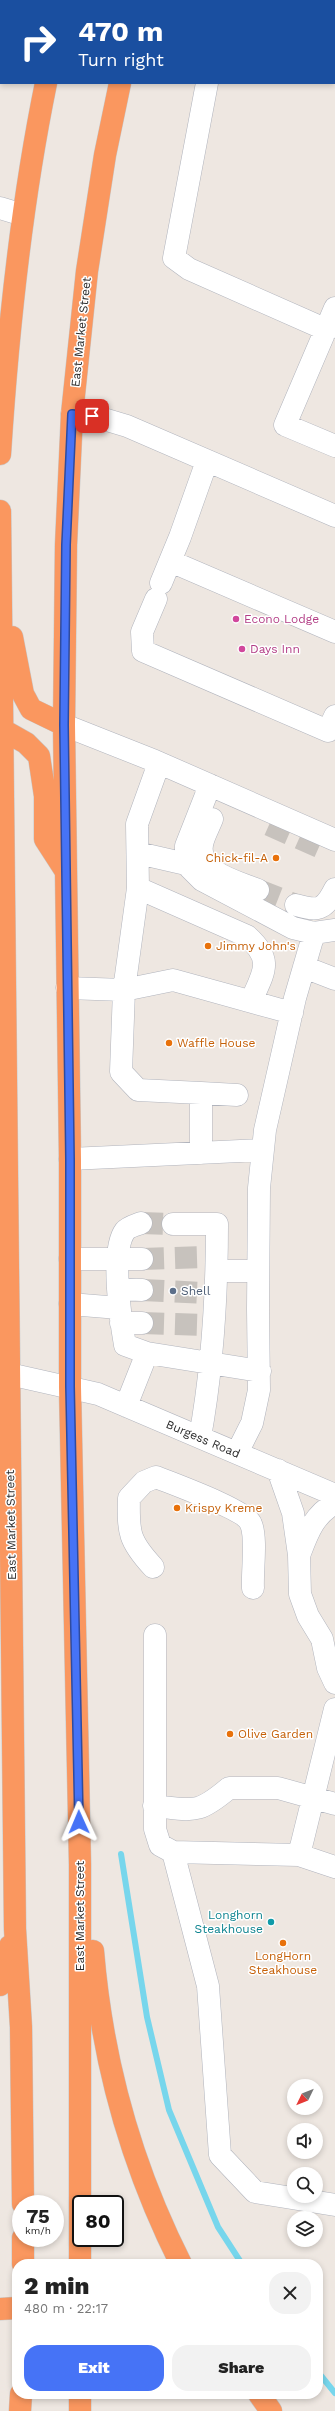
<!DOCTYPE html>
<meta charset="utf-8">
<style>
body{margin:0;font-family:"Work Sans",sans-serif;background:#f2f2f2;color:#222;height:100vh;display:flex;flex-direction:column;font-size:15px;white-space:nowrap}
*{box-sizing:border-box;margin:0}
p{font-size:13px;color:#767676}
.icon{flex:none;width:22px;height:22px;fill:none;stroke:currentColor;stroke-width:2;stroke-linecap:round;stroke-linejoin:round}
.map{position:relative;flex:1;overflow:hidden}
.sheet{position:absolute;left:12px;top:2259px;width:311px;height:140px;display:flex;flex-direction:column;background:#fff;border-radius:16px;box-shadow:0 2px 6px #0003}
.sheet>*{flex:none}
.guide{position:absolute;left:0px;top:0px;width:335px;height:84px;box-shadow:0 2px 6px #0003;background:#1a4fa0;color:#fff;overflow:hidden}
.needle{width:26px;rotate:227deg}
.buttons{position:absolute;left:287px;top:2079px;display:grid;gap:8px}
.buttons a{display:grid;place-items:center;width:36px;height:36px;border-radius:50%;background:#fff;box-shadow:0 2px 6px #0003;font-size:20px}
.speed{position:absolute;left:12px;top:2195px;display:flex;gap:8px;font-size:20px;font-weight:700;text-align:center}
.speed>*{display:grid;place-content:center;width:52px;height:52px;border-radius:50%;background:#fff;box-shadow:0 2px 6px #0003;line-height:1}
.speed small{font-size:10px;font-weight:400}
.speed .limit{border:2px solid #111;border-radius:6px;background:#fff;color:#111}
.pin{position:absolute;display:grid;place-items:center;width:34px;height:34px;color:#fff;margin:-17px;border-radius:8px;box-shadow:0 2px 6px #0006}
.me{position:absolute;width:44px;margin:-22px;rotate:359deg;stroke-linejoin:round;filter:drop-shadow(0 0 3px #0008)}
.turn{display:flex;align-items:center;gap:14px;height:84px;padding:0 12px;font-size:18px}
.turn .icon{width:52px;height:52px;stroke-width:2.5}
.turn b{display:block;font-size:28px;line-height:34px}
.round{display:grid;place-items:center;flex:none;width:42px;height:42px;border-radius:16px;background:#f2f2f2}
.head{display:flex;align-items:center;justify-content:space-between;height:68px;padding:0 12px}
h1{font-size:24px;font-weight:800;line-height:30px}
.button{display:flex;gap:8px;margin-top:auto;padding:8px 12px}
.button a{flex:1;height:46px;border-radius:16px;background:#4673f6;color:#fff;font-size:16px;font-weight:800;line-height:46px;text-align:center}
.button a+a{background:#f2f2f2;color:#222}
.map>svg:first-child{display:block}
.lines{fill:none;stroke-linecap:round;stroke-linejoin:round}
.stream{stroke:#77d6ec;stroke-width:6}
.minor-tunnel{stroke:#c7c2bd;stroke-width:22;stroke-dasharray:22 11;stroke-linecap:butt}
.minor-casing{stroke:#b1b4bd;stroke-width:23}
.highway-casing{stroke:#c8c8c8;stroke-width:23}
.minor{stroke:#fff;stroke-width:22}
.highway{stroke:#fa975f;stroke-width:22}
.route-casing{stroke:#2e4ba0;stroke-width:10}
.route{stroke:#4673f6;stroke-width:7}
.hotel-dot{fill:#d1479c;stroke:#fff;stroke-width:1.5}
.food-dot{fill:#e8710a;stroke:#fff;stroke-width:1.5}
.service-dot{fill:#5c6f8a;stroke:#fff;stroke-width:1.5}
.culture-dot{fill:#0f9aa8;stroke:#fff;stroke-width:1.5}
.labels{text-anchor:middle;stroke-width:3;stroke-linejoin:round;paint-order:stroke}
.street-label{font-size:12px;fill:#2d2d2d;stroke:#fff}
.hotel-label{font-size:12px;fill:#b23c85;stroke:#fff;text-anchor:start}
.food-label{font-size:12px;fill:#c56008;stroke:#fff;text-anchor:start}
.service-label{font-size:12px;fill:#4e5e75;stroke:#fff;text-anchor:start}
.culture-label{font-size:12px;fill:#0d838f;stroke:#fff;text-anchor:end}
</style>
<div class="map">
<svg width="335" height="2411" viewBox="0 0 335 2411">
<rect width="100%" height="100%" fill="#eee7e1"/>
<g class="lines">
<path class="stream" d="M121,1854L147,2017L169,2110L218,2227L242,2264
M318,2372L335,2393"/>
<path class="minor-tunnel" d="M269,825L319,847
M258,890L296,905
M141,1223L173,1224
M142,1259L204,1257
M142,1290L205,1293
M142,1323L205,1325"/>
<defs>
<path id="minor" d="M0,16H1
M334,51L335,52
M207,83L174,258L189,269L327,330
M0,208L23,215
M335,308L285,425L335,446
M72,414L97,417L127,426L335,516
M170,561L335,632
M161,583L180,537L207,461
M156,599L142,632L143,651L328,731L335,716
M64,725L155,761L335,840
M159,763L137,824L138,888L124,990L173,980L292,1013
M210,785L186,846V864L202,880L293,928L314,933L335,930
M212,819C209,827 203,837 202,845C197,873 239,882 258,890
M138,853L186,864
M138,888L247,936C274,960 264,972 251,1001
M296,905C318,911 324,911 335,889
M304,967L335,979
M67,988L124,990L121,1072L138,1090L201,1093
M201,1153V1093L237,1095
M70,1159L262,1150
M173,1224H217C217,1297 213,1365 200,1437
M70,1259H142
M217,1271H258
M118,1289L142,1290
M70,1304L119,1308
M121,1323H142
M147,1353L260,1371
M0,1372L98,1394L335,1495
M126,1406L147,1353L125,1345C121,1322 110,1251 125,1231C128,1227 136,1225 141,1223
M237,1453L252,1423L259,1390L258,1309L259,1188L265,1130L295,998L314,933
M278,1470L293,1513L299,1555L300,1594L308,1616L322,1639L328,1668L335,1683
M300,1553C308,1532 314,1515 335,1503
M153,1567C129,1541 128,1533 129,1498L144,1482L156,1477C173,1484 246,1510 251,1524C257,1538 252,1572 253,1588
M155,1635V1829L160,1845L173,1852L208,1986L220,2155L255,2192L335,2205
M154,1806C194,1810 197,1815 229,1788H278L335,1804
M173,1852L299,1855L335,1867
M299,1855L335,1709"/>
<path id="highway" d="M64,1V0
M136,1L137,0
M0,454C8,329 21,205 46,83
M0,511L15,1929L21,2027L23,2204
M12,637L23,694L31,709L64,725
M3,730L26,743L39,756L45,796V839L65,870
M93,1951C102,2060 132,2167 181,2264
M0,1985L10,1946
M23,2264V2238
M80,2264V1864L70,1387V1159L64,725L66,545L72,414L87,271L105,155L120,83
M0,2309L17,2308
M259,2394L271,2411
M20,2411L21,2394
M80,2411V2394"/>
</defs>
<use href="#minor" class="minor-casing"/>
<use href="#highway" class="highway-casing"/>
<use href="#minor" class="minor"/>
<use href="#highway" class="highway"/>
</g>
<g class="lines">
<defs>
<path id="route" d="M79,1822L70,1386V1159L64,725L66,545L72,414L92,416"/>
</defs>
<use href="#route" class="route-casing"/>
<use href="#route" class="route"/>
</g>
<g class="hotel-dot">
<circle cx="236" cy="619" r="4"/>
<circle cx="242" cy="649" r="4"/>
</g>
<g class="food-dot">
<circle cx="276" cy="858" r="4"/>
<circle cx="208" cy="946" r="4"/>
<circle cx="169" cy="1043" r="4"/>
<circle cx="177" cy="1508" r="4"/>
<circle cx="230" cy="1734" r="4"/>
<circle cx="283" cy="1943" r="4"/>
</g>
<circle class="service-dot" cx="173" cy="1291" r="4"/>
<circle class="culture-dot" cx="271" cy="1922" r="4"/>
<g class="labels">
<g class="street-label">
<text transform="translate(81 332) rotate(-84)" y="4">East Market Street</text>
<text transform="translate(203 1439) rotate(23)" y="4">Burgess Road</text>
<text transform="translate(11 1525) rotate(-91)" y="4">East Market Street</text>
<text transform="translate(80 1916) rotate(-90)" y="4">East Market Street</text>
</g>
<g class="hotel-label">
<text x="244" y="623">Econo Lodge</text>
<text x="250" y="653">Days Inn</text>
</g>
<g class="food-label">
<text x="268" y="862" text-anchor="end">Chick-fil-A</text>
<text x="216" y="950">Jimmy John's</text>
<text x="177" y="1047">Waffle House</text>
<text x="185" y="1512">Krispy Kreme</text>
<text x="238" y="1738">Olive Garden</text>
<text x="283" y="1960" text-anchor="middle">LongHorn<tspan x="283" dy="14">Steakhouse</tspan></text>
</g>
<g class="service-label">
<text x="181" y="1295">Shell</text>
</g>
<g class="culture-label">
<text x="263" y="1919">Longhorn<tspan x="263" dy="14">Steakhouse</tspan></text>
</g>
</g>
</svg>
<div class="buttons">
<a><svg class="needle" viewBox="-14 -14 28 28"><path d="M0-13l5 13h-10z" fill="#e53935"/><path d="M0 13l5-13h-10z" fill="#767676"/></svg></a>
<a><svg class="icon" aria-label="sound" viewBox="0 0 24 24"><path d="M4 9h4l5-4v14l-5-4H4zM17 9q2 3 0 6"/></svg></a>
<a><svg class="icon" aria-label="search" viewBox="0 0 24 24"><circle cx="10" cy="10" r="6"/><path d="M15 15l6 6"/></svg></a>
<a><svg class="icon" aria-label="layers" viewBox="0 0 24 24"><path d="M12 4l9 5-9 5-9-5zM3 14l9 5 9-5"/></svg></a>
</div>
<div class="speed"><div>75<small>km/h</small></div><div class="limit">80</div></div>
<div class="pin" style="left:92px;top:416px;background:#d93025"><svg class="icon" aria-label="arrive" viewBox="0 0 24 24"><path d="M6 21V4h12l-3 4 3 4H6"/></svg></div>
<svg class="me" style="left:79px;top:1822px" viewBox="-20 -20 40 40"><path d="M0-17L14 15 0 8-14 15z" fill="#4673f6" stroke="#fff" stroke-width="4"/></svg>
<div class="guide">
<div class="turn"><svg class="icon" aria-label="right" viewBox="0 0 24 24"><path d="M7 20v-9h11M14 6l5 5-5 5"/></svg><div><b>470 m</b>Turn right</div></div>
</div>
<section class="sheet">
<div class="head"><div><h1>2 min</h1><p>480 m · 22:17</p></div><a class="round"><svg class="icon" aria-label="close" viewBox="0 0 24 24"><path d="M6 6l12 12M18 6L6 18"/></svg></a></div>
<div class="button"><a>Exit</a><a>Share</a></div>
</section>
</div>
